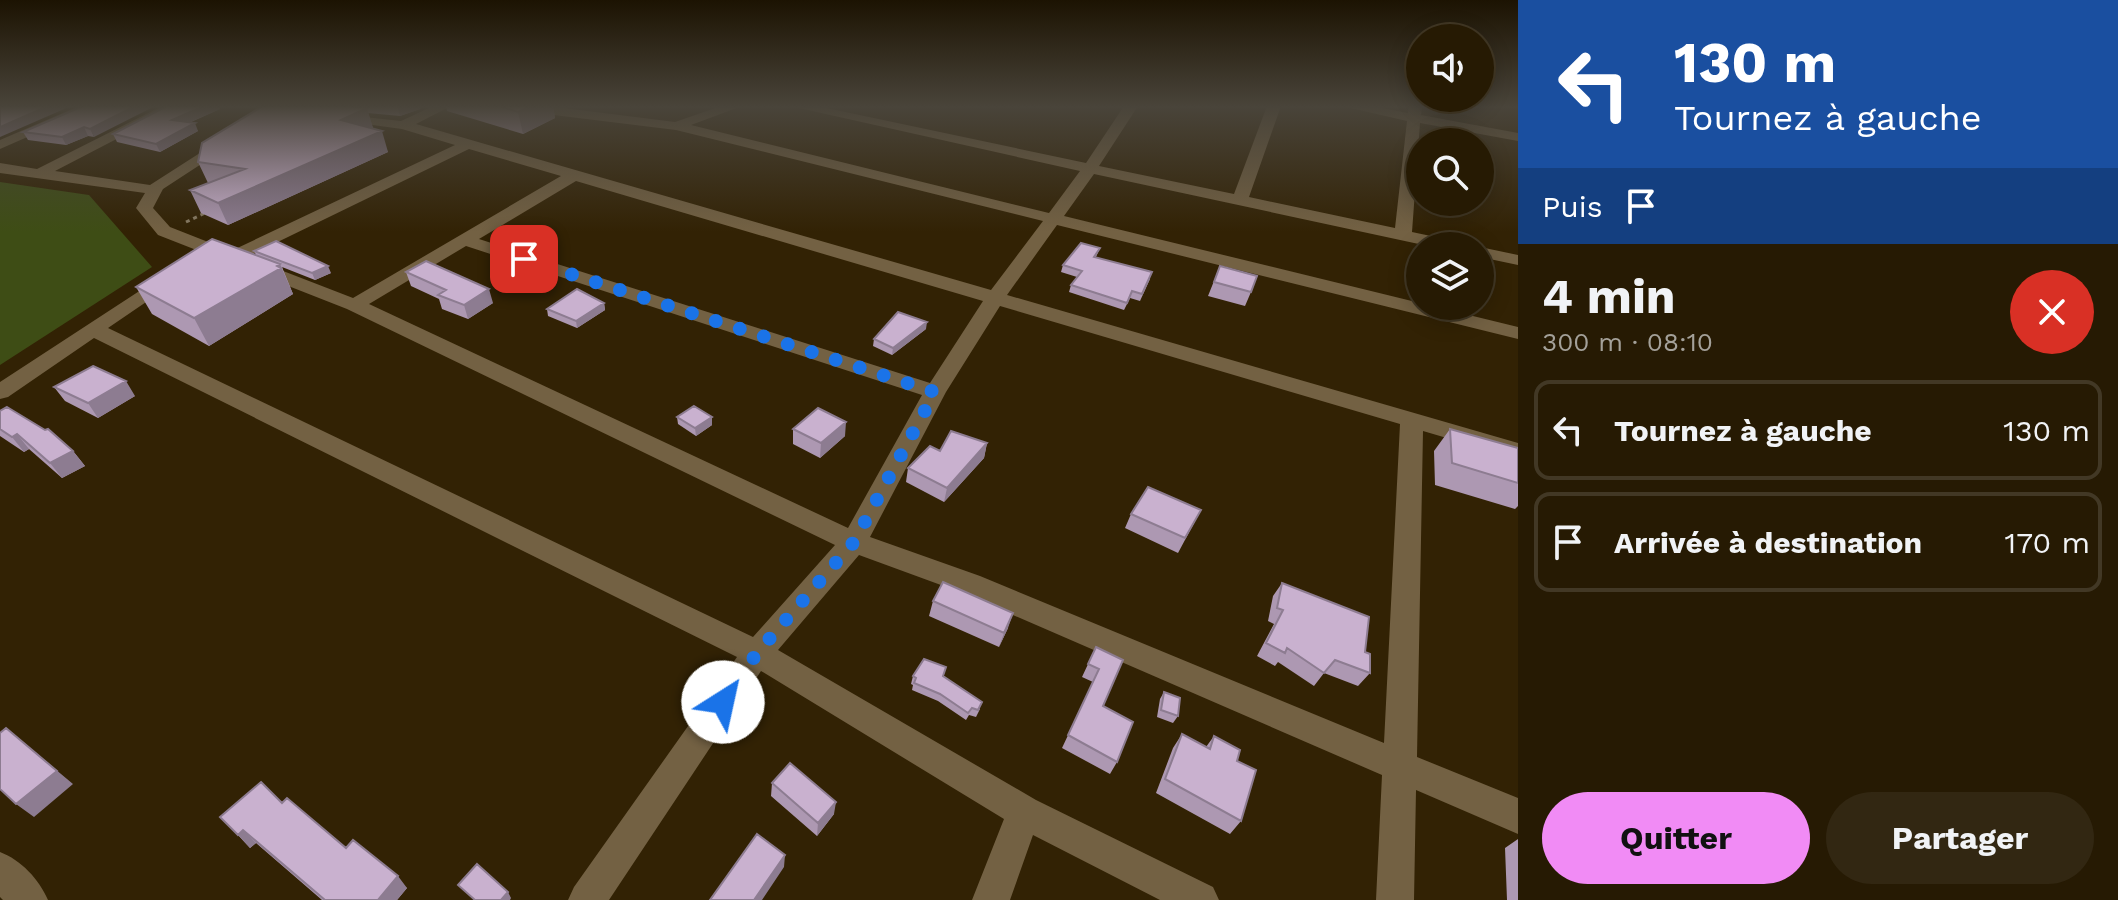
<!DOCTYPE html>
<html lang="fr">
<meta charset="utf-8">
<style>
body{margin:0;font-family:"Work Sans",sans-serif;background:#322712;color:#f1f3f6;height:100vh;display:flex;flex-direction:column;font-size:30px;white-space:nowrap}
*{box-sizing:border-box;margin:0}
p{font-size:26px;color:#a4a19a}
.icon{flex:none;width:44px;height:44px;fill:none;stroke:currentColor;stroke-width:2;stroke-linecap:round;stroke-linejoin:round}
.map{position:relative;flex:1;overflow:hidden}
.details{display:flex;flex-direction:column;background:#261a03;width:600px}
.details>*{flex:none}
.banner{background:#1a4fa0;color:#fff;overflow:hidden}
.tools{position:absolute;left:1406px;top:24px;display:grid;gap:16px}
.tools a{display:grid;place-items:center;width:88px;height:88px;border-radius:50%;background:#261a03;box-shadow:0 4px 20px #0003,0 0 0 2px #423825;font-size:40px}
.pin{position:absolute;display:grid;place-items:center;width:68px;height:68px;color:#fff;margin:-34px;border-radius:16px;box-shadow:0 4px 12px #0006}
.me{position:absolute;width:88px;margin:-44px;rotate:35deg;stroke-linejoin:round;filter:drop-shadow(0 0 6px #0008)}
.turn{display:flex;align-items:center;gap:28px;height:168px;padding:0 24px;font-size:36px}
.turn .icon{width:104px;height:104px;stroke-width:2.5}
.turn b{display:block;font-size:56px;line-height:68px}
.then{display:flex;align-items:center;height:76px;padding:0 24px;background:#0003;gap:16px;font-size:30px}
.round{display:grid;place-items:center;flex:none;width:84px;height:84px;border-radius:42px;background:#322712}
.summary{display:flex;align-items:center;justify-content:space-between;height:136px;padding:0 24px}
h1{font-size:48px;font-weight:700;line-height:60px}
.cta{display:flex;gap:16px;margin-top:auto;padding:16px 24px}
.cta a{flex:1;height:92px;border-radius:48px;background:#f18bf5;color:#111;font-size:32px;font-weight:700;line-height:92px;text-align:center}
.cta a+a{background:#322712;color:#f1f3f6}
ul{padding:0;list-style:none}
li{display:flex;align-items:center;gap:24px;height:100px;margin:0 16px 12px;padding:0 8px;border:4px solid #423825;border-radius:16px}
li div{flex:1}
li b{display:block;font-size:30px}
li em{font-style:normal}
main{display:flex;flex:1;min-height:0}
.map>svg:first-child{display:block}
.green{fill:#3e4d15}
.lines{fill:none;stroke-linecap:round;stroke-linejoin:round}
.path{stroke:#877a62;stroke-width:3;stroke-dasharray:4 4;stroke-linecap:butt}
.minor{fill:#736143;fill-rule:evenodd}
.wall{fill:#ad98b2}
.shaded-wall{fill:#8d7c91}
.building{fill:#c9b1cf;stroke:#8d7c91;stroke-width:2}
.route{stroke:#1a73e8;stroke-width:14;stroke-dasharray:0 25.2}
</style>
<main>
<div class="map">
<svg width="1518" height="900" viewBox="0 0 1518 900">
<rect width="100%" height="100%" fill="#322204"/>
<path class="green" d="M0,182L89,195L152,267L0,365Z"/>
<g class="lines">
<path class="path" d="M186,222L207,212"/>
<path class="minor" d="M79,106H98L0,149V140Z
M162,106H180L55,171L150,185L273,106H290L163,189L153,208L170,227L231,251L455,145L402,129L336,120V114L401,121L433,106H451L416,124L991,290L1043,221L676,130L513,110L506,106H548L675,122L721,106H742L691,125L1049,213L1080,171L790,106H817L1086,163L1124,106H1138L1099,166L1234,194L1267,106H1281L1249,197L1395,228L1407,121L1342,106H1372L1408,113V106H1422L1421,115L1518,133V141L1420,123L1412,232L1459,242L1462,246H1428L1094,174L1064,216L1420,303V306H1432L1518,327V339L1057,225L1007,295L1518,443V459L1423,431L1417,757L1518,798V834L1416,790L1414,900H1376L1382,775L960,592L859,555L778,650L1036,800L1213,887L1219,900H1160L1033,835L1010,900H972L1004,819L761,671L609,900H568L574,887L737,657L94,338L8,397L0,399V382L167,273L176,279L174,283L108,328L753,637L835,545L347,309L158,235L136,208L145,193L0,173V163L37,169ZM469,149L561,176L353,298L247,257ZM576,181L983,301L930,383L479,239ZM466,246L922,395L848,528L369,304ZM1000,306L1400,424L1384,743L980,576L870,537L946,392Z
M1480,247L1518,255V265L1480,257Z
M0,852C21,860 39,879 48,900H3L0,897Z"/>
</g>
<path class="wall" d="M83,106L94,137L88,136L66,145L28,140L23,132Z
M263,106H421L420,109L400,116L368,113L373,128L388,152L228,225L201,213L190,190L208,183L198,162Z
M446,106H553L555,118L523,134L447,111Z
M220,109L189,123L198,131L160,152L117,142L113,134Z
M1100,248L1096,257L1150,279L1140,301L1130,298L1124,310L1069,292L1071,285L1077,277L1061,272L1063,265Z
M254,251L331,273L315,280L282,267L293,294L209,346L152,314L136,287L256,255Z
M1220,266L1251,292L1245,306L1208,296Z
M406,272L493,303L468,319L442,309L439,299L411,286Z
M604,303L605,310L577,328L548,316L547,309Z
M926,329L892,355L873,346L874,339Z
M54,387L135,396L98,418L65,401Z
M0,411L73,451L85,466L62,478L29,449L24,452L0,436Z
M677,417L712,425L696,436L678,424Z
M793,429L845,436L820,458L793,444Z
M1450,429L1518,448V506L1515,509L1435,485L1434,451Z
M987,443L984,458L944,502L906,482L908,468L940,451Z
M1201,510L1178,553L1125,528L1131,514Z
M1282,583L1365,652L1370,673L1358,686L1324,673L1314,686L1278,662L1275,666L1257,656L1274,624L1268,621L1273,596Z
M933,601L1008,628L999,647L929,616Z
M1096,647L1103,706L1117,762L1110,774L1062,748L1093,682L1082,677Z
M913,676L943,677L980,709L976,717L969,715L966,720L938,701L912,690L913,685L911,684Z
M1164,692L1178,716L1173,723L1157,717L1160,699Z
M1182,734L1206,747L1214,736L1237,761L1241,821L1230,834L1156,793L1173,748Z
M772,783L834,814L817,836L771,796Z
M282,803L346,848L407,888L397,900H322L256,843L250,848L238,835Z
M1518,839V900H1507L1505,848Z"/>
<path class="shaded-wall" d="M48,106H71L0,137V127Z
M135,106H155L94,137L90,129Z
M204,106H219L220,109L176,128L172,120Z
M397,106H421L420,109L400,116Z
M531,106H553L555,118L523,134L518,112Z
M367,108L373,128L341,120Z
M195,123L198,131L160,152L156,144Z
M84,127L88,136L66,145L62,137Z
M382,131L388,152L228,225L218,203Z
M280,264L293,294L209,346L194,318Z
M328,266L331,273L315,280L312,273Z
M489,289L493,303L468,319L464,305Z
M604,303L605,310L577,328L576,321Z
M927,322L926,329L892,355L893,348Z
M126,381L135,396L98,418L88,403Z
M712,417V425L696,436L695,428Z
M846,422L845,436L820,458L821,443Z
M17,434L29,449L24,452L12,437Z
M987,443L984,458L944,502L947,488Z
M73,451L85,466L62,478L50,463Z
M1013,613L1008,628L999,647L1004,633Z
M6,728L73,784L34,817L16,804Z
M836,802L834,814L817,836L818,823Z
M243,830L256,843L250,848L238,835Z
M785,855L784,867L762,900H754Z
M398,876L407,888L397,900H378Z
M508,892L511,898L510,900H501Z"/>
<path class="building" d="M0,106H48L0,127Z
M83,106H135L90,129L84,127L62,137L23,132Z
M167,106H204L172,120L195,123L156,144L113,134Z
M263,106H345L367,108L341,120L382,131L218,203L190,190L245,169L198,162L202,143Z
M499,106H531L518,112Z
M212,239L280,264L277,266L281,268L194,318L136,287Z
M276,241L328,266L312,273L254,251Z
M1081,243L1100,248L1094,257L1152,272L1142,294L1132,291L1127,303L1071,285L1082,271L1063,265Z
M426,261L489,289L464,305L438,295L446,290L406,272Z
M1220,266L1257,276L1251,292L1214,282Z
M577,289L604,303L576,321L547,309Z
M898,312L927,322L893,348L874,339Z
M93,366L126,381L88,403L54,387Z
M694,406L712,417L695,428L677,417Z
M7,407L45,430L48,429L73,451L50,463L17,434L12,437L0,429V411Z
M818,408L846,422L821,443L793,429Z
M1450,429L1518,448V483L1452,463Z
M951,431L987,443L947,488L908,468L930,446L940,451Z
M1148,487L1201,510L1185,538L1131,514Z
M943,582L1013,613L1004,633L933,601Z
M1282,583L1369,617L1365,652L1370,654V673L1335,660L1324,673L1287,648L1285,653L1266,643L1283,610L1277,608Z
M1096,647L1123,660L1103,706L1133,722L1117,762L1068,735L1099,669L1088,664Z
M924,659L946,667L943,676L982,702L978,710L972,708L968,713L940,694L914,683L916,678L913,676Z
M1164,692L1180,698L1178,716L1161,710Z
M6,728L57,771L16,804L0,789V733Z
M1182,734L1210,749L1214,736L1240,750L1237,761L1256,770L1241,821L1165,779Z
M790,763L836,802L818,823L772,783Z
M261,782L282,803L287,798L346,848L353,840L398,876L378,900H325L243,830L238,835L220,817Z
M757,834L785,855L754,900H710Z
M477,864L508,892L501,900H475L458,885Z"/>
<linearGradient id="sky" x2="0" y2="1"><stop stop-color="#1c1302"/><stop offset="0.46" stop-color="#49443a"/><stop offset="1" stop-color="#49443a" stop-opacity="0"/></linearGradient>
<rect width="1518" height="232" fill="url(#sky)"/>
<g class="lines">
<path class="route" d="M524,259L935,392L854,542L757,653L723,702"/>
</g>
</svg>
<div class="tools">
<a><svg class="icon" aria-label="sound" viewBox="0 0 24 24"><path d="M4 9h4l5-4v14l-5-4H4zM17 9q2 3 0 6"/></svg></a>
<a><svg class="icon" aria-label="search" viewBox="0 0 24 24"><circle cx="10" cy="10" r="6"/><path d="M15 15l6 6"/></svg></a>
<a><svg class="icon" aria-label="layers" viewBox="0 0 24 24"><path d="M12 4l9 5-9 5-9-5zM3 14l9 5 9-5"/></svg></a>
</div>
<div class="pin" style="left:524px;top:259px;background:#d93025"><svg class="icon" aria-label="arrive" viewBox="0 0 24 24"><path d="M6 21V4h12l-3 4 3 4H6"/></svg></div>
<svg class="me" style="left:723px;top:702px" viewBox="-20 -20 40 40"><circle r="19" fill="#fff"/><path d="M0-13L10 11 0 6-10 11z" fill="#1a73e8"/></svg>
</div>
<section class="details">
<div class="banner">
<div class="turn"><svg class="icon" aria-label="left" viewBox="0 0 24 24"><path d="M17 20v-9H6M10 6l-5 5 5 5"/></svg><div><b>130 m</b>Tournez à gauche</div></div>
<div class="then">Puis<svg class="icon" aria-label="arrive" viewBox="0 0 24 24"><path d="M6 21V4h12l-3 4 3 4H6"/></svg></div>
</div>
<div class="summary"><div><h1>4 min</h1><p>300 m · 08:10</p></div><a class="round" style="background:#d93025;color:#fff"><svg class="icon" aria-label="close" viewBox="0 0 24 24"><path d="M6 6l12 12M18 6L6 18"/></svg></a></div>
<ul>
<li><svg class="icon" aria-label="left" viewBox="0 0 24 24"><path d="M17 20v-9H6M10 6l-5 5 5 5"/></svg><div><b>Tournez à gauche</b></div><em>130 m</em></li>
<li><svg class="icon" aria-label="arrive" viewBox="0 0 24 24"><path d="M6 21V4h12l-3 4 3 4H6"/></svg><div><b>Arrivée à destination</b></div><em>170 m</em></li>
</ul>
<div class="cta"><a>Quitter</a><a>Partager</a></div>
</section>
</main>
